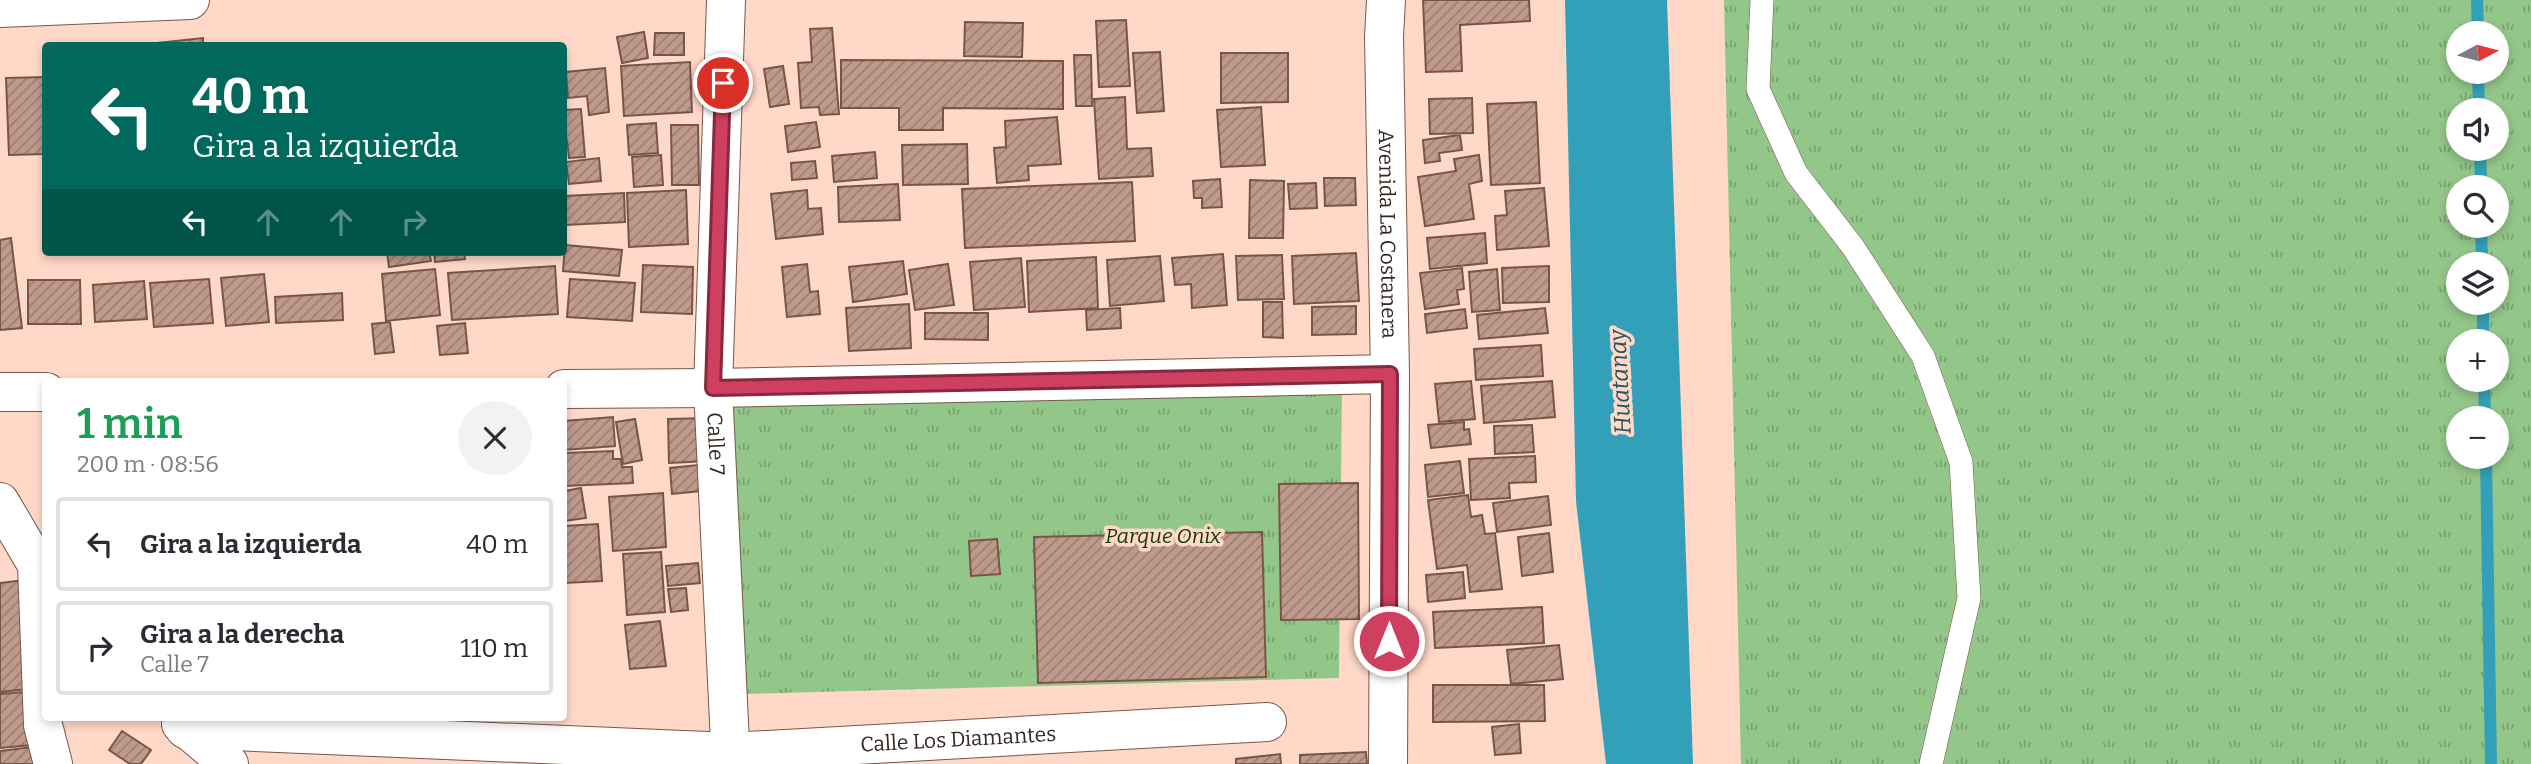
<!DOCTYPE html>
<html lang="es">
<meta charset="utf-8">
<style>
body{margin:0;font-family:Bitter,serif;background:#f2f2f3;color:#2b2b33;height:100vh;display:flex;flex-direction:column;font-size:26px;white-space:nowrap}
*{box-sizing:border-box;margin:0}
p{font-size:23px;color:#7c7c81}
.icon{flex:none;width:38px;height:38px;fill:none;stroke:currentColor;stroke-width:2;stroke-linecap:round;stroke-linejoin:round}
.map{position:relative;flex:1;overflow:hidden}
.panel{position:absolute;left:42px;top:378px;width:525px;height:343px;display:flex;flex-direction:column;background:#fff;border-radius:7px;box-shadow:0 4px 10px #0003}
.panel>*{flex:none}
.hud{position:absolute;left:42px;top:42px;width:525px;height:214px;border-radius:7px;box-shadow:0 4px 10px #0003;background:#00695c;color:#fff;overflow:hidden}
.needle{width:46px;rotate:83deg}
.controls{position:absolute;left:2446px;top:21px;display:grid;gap:14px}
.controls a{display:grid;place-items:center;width:63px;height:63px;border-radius:50%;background:#fff;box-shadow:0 4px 10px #0003;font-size:35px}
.pin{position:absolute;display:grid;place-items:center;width:60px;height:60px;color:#fff;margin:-30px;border:4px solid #fff;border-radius:50%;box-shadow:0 2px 7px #0007}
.me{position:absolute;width:77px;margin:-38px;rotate:0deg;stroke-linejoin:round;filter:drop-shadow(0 0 5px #0008)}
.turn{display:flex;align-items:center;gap:24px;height:147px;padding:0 35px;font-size:32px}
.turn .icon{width:91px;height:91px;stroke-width:2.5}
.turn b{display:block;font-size:49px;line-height:60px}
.lanes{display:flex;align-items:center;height:66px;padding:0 35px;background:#0003;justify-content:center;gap:35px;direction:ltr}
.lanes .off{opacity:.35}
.round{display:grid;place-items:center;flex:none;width:74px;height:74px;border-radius:37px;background:#f2f2f3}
.headline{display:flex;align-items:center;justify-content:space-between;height:119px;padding:0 35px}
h1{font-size:42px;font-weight:600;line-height:52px;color:#1e9e55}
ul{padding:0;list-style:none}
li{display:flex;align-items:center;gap:21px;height:94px;margin:0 14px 10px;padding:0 21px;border:4px solid #e1e1e2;border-radius:7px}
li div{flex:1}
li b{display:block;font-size:26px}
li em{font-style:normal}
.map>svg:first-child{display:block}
.grass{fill:url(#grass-tufts);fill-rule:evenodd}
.water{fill:#33a0b9}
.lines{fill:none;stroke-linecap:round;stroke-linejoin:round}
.stream{stroke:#33a0b9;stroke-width:12}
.building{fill:url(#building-hatch);stroke:#775648;stroke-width:2}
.lane-casing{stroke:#785749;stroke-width:24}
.street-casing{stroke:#785749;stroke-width:40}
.lane{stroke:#fff;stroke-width:23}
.street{stroke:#fff;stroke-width:38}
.route-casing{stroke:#87293e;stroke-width:18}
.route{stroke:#cf3f5f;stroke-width:12}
.labels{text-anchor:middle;stroke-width:7;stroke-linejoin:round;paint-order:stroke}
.street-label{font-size:21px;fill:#352721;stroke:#ffd8c8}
.park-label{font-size:21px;font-style:italic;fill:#16390f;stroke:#ffd8c8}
.water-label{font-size:23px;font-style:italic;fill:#26535f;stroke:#ffd8c8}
</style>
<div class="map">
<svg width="2531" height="764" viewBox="0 0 2531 764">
<defs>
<pattern id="grass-tufts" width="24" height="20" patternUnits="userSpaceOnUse" patternTransform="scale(1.75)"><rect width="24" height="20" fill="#93c689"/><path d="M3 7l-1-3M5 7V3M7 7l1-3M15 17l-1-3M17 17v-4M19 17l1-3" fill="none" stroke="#79a170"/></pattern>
<pattern id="building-hatch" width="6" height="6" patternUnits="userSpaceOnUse" patternTransform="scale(1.75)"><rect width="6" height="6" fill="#bf9a8c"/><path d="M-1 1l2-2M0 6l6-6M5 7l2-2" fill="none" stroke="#9c7e72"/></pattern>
</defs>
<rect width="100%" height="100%" fill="#ffd8c8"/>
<path class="grass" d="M1724,0H2531V764H1741ZM2459,33H2497V72H2459ZM2459,110H2497V149H2459ZM2459,187H2497V226H2459ZM2459,264H2497V303H2459ZM2459,341H2497V380H2459ZM2459,418H2497V457H2459Z
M1342,384L1339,678L741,694L729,404Z"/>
<path class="water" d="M1565,0H1667L1693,764H1606L1576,501Z"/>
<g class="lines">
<path class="stream" d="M2477,0L2478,33
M2478,72L2479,110
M2480,149L2481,187
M2481,226L2482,264
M2483,303V341
M2484,380L2485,418
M2486,457L2491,764"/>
</g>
<path class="building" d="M1423,0H1529L1530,21L1460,25L1462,71L1426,72Z
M1126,20L1130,86L1099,87L1096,21Z
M965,22L1023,23L1022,57L964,56Z
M832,28L839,114L820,115L819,107L801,108L798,63L812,62L810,29Z
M644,32L648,58L622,63L617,37Z
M655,33H684V55H654Z
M203,38V46H128Z
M1160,52L1164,111L1137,113L1133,53Z
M1221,53H1288V102L1221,103Z
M1074,55H1091L1092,106H1076Z
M841,60L1063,61V109L943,108V130H899V108H841Z
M690,62L692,112L624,116L621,66Z
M783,66L789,104L770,107L764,69Z
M605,68L609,112L589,115L587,96L568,98L566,72Z
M46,77V154L9,155L6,78Z
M1125,97L1127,149L1151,148L1153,176L1099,179L1094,99Z
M1472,98L1473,133L1430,134L1429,99Z
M1536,102L1540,183L1491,185L1487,104Z
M1261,107L1265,165L1221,167L1217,110Z
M581,109L585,157L569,158L567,140H564V110Z
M1057,117L1061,164L1028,166L1029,180L997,183L994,148L1006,147L1005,121Z
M816,122L820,147L788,152L785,126Z
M656,123L658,153L629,155L627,125Z
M671,125H698L699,185H672Z
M1460,135L1462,150L1439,153L1440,161L1425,163L1423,140Z
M967,144L968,184L903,185L902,145Z
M875,152L877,178L834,182L832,156Z
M661,155L663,185L634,187L632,157Z
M1479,155L1482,181L1469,184L1474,219L1425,226L1418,177L1456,171L1454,159Z
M599,158L601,181L569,184L566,162Z
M815,161L817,178L792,180L791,163Z
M1324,178H1355L1356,205L1325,206Z
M1220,179L1222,207L1202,208V198H1194L1193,181Z
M1250,180L1284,181L1283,238H1249Z
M1132,182L1135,241L965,248L962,189Z
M1316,183L1317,208L1290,209L1288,184Z
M898,184L900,220L839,222L838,187Z
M1544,188L1549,246L1497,250L1495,216L1507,215L1505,191Z
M686,190L688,244L629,247L627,193Z
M807,190L808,209L821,208L823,234L776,239L771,194Z
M624,193L625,222L565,225L564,196Z
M1485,233L1487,263L1430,269L1427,238Z
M11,238L22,328L0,330V240Z
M565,245L622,250L619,276L563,271Z
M387,252H429L431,261L389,267Z
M434,252H464L465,259L435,262Z
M1356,253L1359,301L1294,304L1292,256Z
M1223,254L1227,305L1192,308L1191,284L1175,285L1172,258Z
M1282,255L1284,299L1238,300L1236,256Z
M1160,256L1164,301L1110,306L1107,260Z
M1096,257L1098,308L1029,312L1027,261Z
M1021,258L1025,307L974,310L970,262Z
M903,261L907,294L853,302L849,267Z
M807,264L810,292L818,291L820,314L787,317L782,267Z
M948,264L954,305L915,310L909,270Z
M643,265L693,267L692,314L641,312Z
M555,266L558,314L452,320L448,273Z
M1549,266V302L1503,303L1502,268Z
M1462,268L1464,289L1457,290L1459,304L1425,309L1420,273Z
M435,269L440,315L386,321L382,274Z
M1497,269L1500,310L1472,312L1469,272Z
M264,274L269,322L226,326L221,278Z
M209,279L213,323L154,327L150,283Z
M570,279L635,283L632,321L567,317Z
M28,280H80L81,324H28Z
M144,281L147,319L95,322L93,285Z
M342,293L343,320L276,323L275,297Z
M1263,302H1282L1283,338L1263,337Z
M909,304L911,348L849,351L846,308Z
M1356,306V334L1312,335V307Z
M1120,308L1121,328L1087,330L1086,310Z
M1545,308L1548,333L1479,339L1477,315Z
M1465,309L1467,328L1427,333L1425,314Z
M925,313H988V340L925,339Z
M390,322L394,352L375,354L372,324Z
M465,323L468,353L440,355L437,326Z
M1541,345L1543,376L1476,380L1474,349Z
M1471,381L1475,419L1439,422L1435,384Z
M1552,381L1555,417L1484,423L1481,386Z
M613,417L615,446L564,450V421Z
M708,418L709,461L669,463L668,419Z
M635,419L642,460L623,464L616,422Z
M1464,422V430L1469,429L1471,444L1431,448L1428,425Z
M1532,425L1534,452L1495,454L1494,426Z
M613,451V459H621L622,467H632L633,483L564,486V453Z
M1535,456L1536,482L1509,483L1510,498L1471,500L1469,459Z
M1460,461L1464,493L1428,497L1425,465Z
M708,464L711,490L672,494L670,468Z
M1358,483L1359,619L1281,620L1279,484Z
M581,488L586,518L564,521V491Z
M663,493L666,547L613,551L609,497Z
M1468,495L1471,517L1482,515L1485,534L1495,533L1502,589L1470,592L1467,565L1437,569L1428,500Z
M1548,496L1551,525L1497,532L1493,503Z
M598,524L602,581L564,583V526Z
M1262,532L1266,677L1038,683L1034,537Z
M1549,533L1553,572L1522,576L1518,537Z
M997,539L1000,574L971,576L969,541Z
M661,552L665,612L627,615L623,554Z
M698,563L700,583L668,586L666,566Z
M1463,572L1465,598L1428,602L1426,575Z
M24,580L36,688L0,692V583Z
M686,588L688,610L671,612L668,589Z
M1542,607L1544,643L1435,648L1433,612Z
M660,621L666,666L630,669L625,625Z
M1559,645L1563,679L1511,684L1507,650Z
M1433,685H1544L1545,721L1433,722Z
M36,691L42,744L0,748V694Z
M1519,724L1521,753L1495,755L1492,727Z
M122,731L151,750L141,764H130L109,750Z
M32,747L34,764H0V751Z
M1366,752L1367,764H1300V755Z
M1280,754L1281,764H1236V759Z"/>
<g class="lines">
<defs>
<path id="lane" d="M1762,0L1758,89L1796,173L1853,247L1923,356L1961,462L1969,598L1931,764"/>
<g id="street">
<path id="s1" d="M726,0L713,388L731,764"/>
<path id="s2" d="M1386,0L1384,37L1390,374L1388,764"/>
<path d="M0,8L190,0"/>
<path d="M564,389L713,388L1390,374"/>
<path d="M0,392H46"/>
<path d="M0,502L37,565L43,725L53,764"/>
<path d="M181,724L229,764"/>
<path id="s3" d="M185,729L731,752L1267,722"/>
</g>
</defs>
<use href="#lane" class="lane-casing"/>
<use href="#street" class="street-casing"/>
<use href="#lane" class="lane"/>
<use href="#street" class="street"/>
</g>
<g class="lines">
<defs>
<path id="route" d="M723,83L713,388L1390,374L1389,641"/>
</defs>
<use href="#route" class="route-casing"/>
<use href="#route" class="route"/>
</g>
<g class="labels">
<g class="street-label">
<text dy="7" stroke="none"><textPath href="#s2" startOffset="234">Avenida La Costanera</textPath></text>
<text dy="7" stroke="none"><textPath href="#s1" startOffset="444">Calle 7</textPath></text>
<text dy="7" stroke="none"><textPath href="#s3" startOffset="774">Calle Los Diamantes</textPath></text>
</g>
<g class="park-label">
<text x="1163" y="543">Parque Onix</text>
</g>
<g class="water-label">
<text transform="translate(1620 382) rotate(-93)" y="8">Huatanay</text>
</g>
</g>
</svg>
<div class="controls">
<a><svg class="needle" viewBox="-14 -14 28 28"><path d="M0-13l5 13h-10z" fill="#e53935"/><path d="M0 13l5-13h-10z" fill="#7c7c81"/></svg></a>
<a><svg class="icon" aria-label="sound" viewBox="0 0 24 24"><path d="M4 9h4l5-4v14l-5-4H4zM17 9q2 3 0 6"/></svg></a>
<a><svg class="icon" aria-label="search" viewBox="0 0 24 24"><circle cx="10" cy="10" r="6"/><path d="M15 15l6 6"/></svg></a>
<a><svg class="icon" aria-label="layers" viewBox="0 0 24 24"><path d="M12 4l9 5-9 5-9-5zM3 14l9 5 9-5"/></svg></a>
<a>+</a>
<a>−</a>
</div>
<div class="pin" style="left:723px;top:83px;background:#d93025"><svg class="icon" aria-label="arrive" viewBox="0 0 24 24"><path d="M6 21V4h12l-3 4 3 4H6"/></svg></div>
<svg class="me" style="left:1389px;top:641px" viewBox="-20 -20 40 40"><circle r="17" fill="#cf3f5f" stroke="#fff" stroke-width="3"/><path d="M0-11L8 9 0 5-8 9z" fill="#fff"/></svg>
<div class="hud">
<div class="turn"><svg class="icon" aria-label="left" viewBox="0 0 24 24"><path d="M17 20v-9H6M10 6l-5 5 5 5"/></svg><div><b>40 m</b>Gira a la izquierda</div></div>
<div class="lanes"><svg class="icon" aria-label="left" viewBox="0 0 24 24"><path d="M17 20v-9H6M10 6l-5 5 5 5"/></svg><svg class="icon off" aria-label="ahead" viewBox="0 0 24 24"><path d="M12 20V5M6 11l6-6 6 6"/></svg><svg class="icon off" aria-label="ahead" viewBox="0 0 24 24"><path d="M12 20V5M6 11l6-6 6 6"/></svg><svg class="icon off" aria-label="right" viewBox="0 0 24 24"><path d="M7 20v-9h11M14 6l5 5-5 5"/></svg></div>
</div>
<section class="panel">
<div class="headline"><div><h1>1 min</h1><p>200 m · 08:56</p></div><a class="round"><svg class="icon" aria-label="close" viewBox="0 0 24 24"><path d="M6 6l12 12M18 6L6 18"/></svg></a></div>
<ul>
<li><svg class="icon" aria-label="left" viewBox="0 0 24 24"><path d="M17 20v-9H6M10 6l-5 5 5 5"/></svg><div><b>Gira a la izquierda</b></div><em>40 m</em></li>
<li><svg class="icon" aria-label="right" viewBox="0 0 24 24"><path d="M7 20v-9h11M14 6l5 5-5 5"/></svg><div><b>Gira a la derecha</b><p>Calle 7</p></div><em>110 m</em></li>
</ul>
</section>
</div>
